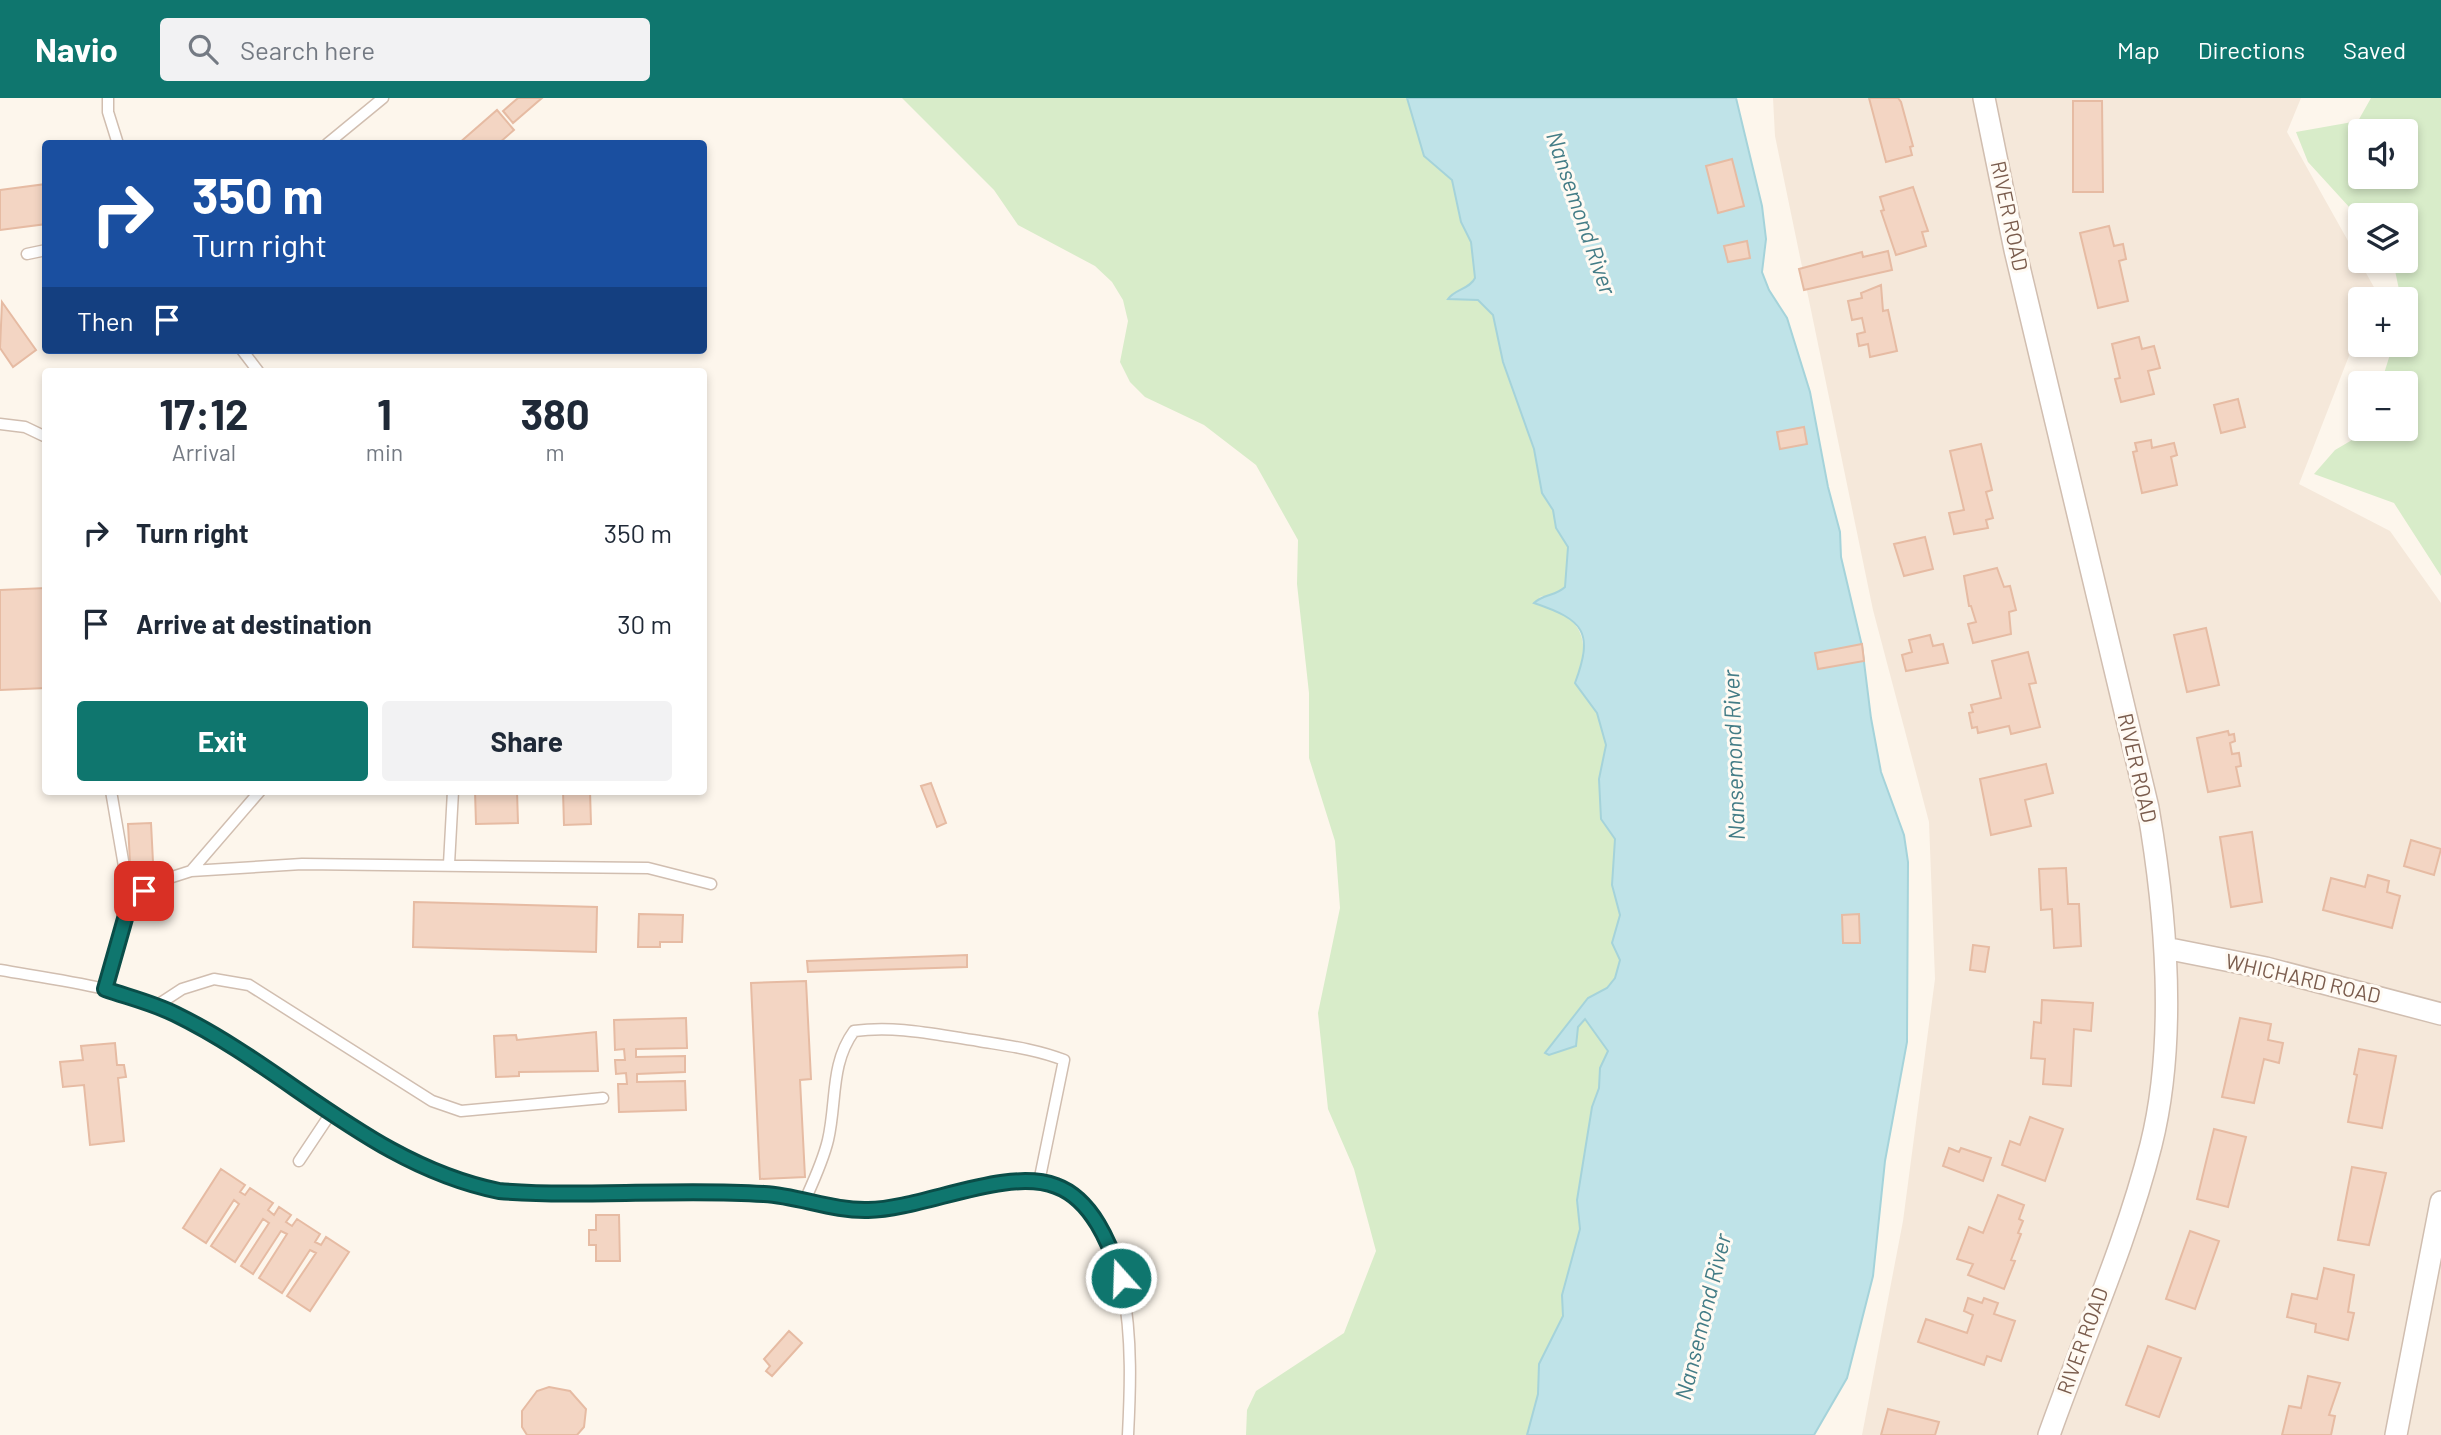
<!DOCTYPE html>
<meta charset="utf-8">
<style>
body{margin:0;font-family:Barlow,sans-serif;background:#f2f2f3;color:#1f2937;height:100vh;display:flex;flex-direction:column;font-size:26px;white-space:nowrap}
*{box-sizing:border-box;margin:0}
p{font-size:23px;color:#747a83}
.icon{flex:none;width:38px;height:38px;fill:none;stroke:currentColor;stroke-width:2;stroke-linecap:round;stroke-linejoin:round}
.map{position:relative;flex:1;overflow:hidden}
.side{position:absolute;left:42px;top:270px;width:665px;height:427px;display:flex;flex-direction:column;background:#fff;border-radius:7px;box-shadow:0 4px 10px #0003}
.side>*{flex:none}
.hud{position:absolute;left:42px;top:42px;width:665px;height:214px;border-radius:7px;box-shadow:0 4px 10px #0003;background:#1a4fa0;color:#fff;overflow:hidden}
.tools{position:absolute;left:2348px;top:21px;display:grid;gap:14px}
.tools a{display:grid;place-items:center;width:70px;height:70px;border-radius:7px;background:#fff;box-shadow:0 4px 10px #0003;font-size:35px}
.pin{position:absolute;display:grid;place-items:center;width:60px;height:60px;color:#fff;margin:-30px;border-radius:14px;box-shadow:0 4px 10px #0006}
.me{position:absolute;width:77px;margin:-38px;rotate:340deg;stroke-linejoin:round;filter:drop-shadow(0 0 5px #0008)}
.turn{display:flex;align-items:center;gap:24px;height:147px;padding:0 35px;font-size:32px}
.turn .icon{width:91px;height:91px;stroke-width:2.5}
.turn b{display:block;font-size:49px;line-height:60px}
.then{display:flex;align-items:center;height:66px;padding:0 35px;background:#0003;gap:14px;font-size:26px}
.eta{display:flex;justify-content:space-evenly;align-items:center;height:119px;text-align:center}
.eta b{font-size:42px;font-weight:700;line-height:49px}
.primary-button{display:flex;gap:14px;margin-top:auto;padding:14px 35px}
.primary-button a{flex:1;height:80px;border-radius:7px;background:#0f766e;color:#fff;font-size:28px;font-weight:700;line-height:80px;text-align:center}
.primary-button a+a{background:#f2f2f3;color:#1f2937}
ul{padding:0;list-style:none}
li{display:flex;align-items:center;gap:21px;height:91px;padding:0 35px}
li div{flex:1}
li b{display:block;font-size:26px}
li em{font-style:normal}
header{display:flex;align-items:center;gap:42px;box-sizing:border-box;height:98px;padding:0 35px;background:#0f766e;color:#fff}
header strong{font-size:33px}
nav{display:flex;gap:38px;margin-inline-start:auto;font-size:24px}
.search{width:490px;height:63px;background:#f2f2f3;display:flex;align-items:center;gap:18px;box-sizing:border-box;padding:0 24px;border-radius:7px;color:#747a83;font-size:26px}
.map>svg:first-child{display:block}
.residential{fill:#f5e8da}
.green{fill:#d8ecc9;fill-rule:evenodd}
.water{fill:#bfe3e8;stroke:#a5d3da;stroke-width:2}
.building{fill:#f3d5c3;stroke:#e6bba3;stroke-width:2}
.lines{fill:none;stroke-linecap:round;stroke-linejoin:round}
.lane-casing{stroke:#d1beb0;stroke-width:13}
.street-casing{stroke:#d1beb0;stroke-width:24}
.lane{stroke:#fff;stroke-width:10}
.street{stroke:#fff;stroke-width:21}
.route-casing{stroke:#0a4d48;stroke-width:18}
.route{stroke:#0f766e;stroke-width:12}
.labels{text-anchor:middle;stroke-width:6;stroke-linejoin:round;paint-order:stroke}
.street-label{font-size:21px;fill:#7a5c4d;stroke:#fffaf3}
.water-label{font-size:23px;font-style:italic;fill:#437c86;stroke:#fffaf3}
</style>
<header>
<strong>Navio</strong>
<div class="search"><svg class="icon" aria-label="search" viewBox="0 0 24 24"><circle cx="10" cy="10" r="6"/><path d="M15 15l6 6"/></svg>Search here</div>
<nav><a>Map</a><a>Directions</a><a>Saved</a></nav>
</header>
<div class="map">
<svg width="2441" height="1337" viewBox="0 0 2441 1337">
<rect width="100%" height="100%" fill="#fdf6ec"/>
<path class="residential" d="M1773,0H2301L2287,34L2375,191L2371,201H2361V227L2299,386L2390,433L2441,505V1337H1862L1903,1123L1935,881L1929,724L1873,512L1775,38Z"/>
<path class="green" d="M902,0H1407L1424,58L1452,82L1461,124L1471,144L1476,180C1470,191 1455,190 1449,201L1478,202L1494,217L1503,264L1534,351L1542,395L1553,412L1556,431L1568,449L1565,489L1558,496L1539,499C1581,525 1593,536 1575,585L1597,615L1606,647L1599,681L1615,741L1612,787L1620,817L1612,845L1620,862L1615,880L1607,890L1588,900L1578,929L1585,921L1608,953L1600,970L1599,990L1592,1009L1577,1102L1580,1131L1562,1197L1563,1218L1539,1266L1538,1296L1527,1337H1246L1247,1312L1256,1293L1344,1235L1376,1153L1354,1071L1328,1011L1318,915L1340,810L1335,743L1309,660V595L1297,486L1298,442L1256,367L1204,327L1145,299L1130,284L1120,264L1128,223L1123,202L1112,184L1095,168L1018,127L994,92Z
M2371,0H2441V478L2394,405L2314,376L2335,352L2364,335L2366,331H2406V285H2381L2393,247H2406V201H2401L2393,163H2406V117H2361V122L2308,64L2296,34L2358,23ZM2361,33H2406V79H2361Z"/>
<path class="water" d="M1407,0H1736L1762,108L1766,141L1762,174L1769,192L1787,220L1810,294L1828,389L1840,434L1841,459L1862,548L1871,620L1881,674L1904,737L1908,764L1907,944L1885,1063L1873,1178L1847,1280L1814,1337H1527L1538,1296L1539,1266L1563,1218L1562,1197L1580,1131L1577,1102L1592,1009L1599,990L1600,970L1608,953L1585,921L1578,929L1576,948L1549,957L1545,955L1588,900L1607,890L1615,880L1620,862L1612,845L1620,817L1612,787L1615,741L1601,721L1599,681L1606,647L1597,615L1575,585C1594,534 1584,522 1534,505C1543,496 1556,498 1565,489L1568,449L1556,430L1553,412L1542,395L1534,351L1503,264L1493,217L1478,202L1448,201C1455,191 1470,191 1475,180L1471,144L1461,124L1452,82L1424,58Z"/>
<path class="building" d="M518,0H542L513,25L503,13Z
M1869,0H1898L1901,4L1913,48L1910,49L1912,57L1886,64Z
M2073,3H2102L2103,94H2073Z
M497,12L514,32L498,46H458Z
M1732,61L1744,108L1718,115L1706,68Z
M46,86V126L0,132V92Z
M1913,89L1928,133L1922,134L1926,148L1896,157L1881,113L1884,112L1880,99Z
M2109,128L2114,148L2123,146L2126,161L2119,163L2128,203L2098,210L2080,135Z
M1747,143L1750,160L1728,164L1724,148Z
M1888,153L1892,172L1804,192L1799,171L1862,154L1863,159Z
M1881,187L1883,213L1888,212L1897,253L1870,259L1868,246L1859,248L1857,236L1865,234L1862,220L1852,222L1848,203L1862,200L1861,195Z
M2,204L36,252L13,269L0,250Z
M2139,239L2142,251L2154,248L2160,270L2148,273L2154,296L2121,304L2115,281L2120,280L2112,246Z
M2238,301L2245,329L2221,335L2214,307Z
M1804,329L1807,346L1780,351L1777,334Z
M2151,342L2152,350L2174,345L2177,357L2171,359L2177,387L2142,395L2133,354L2137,353L2135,345Z
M1981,346L1992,392L1986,394L1993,420L1986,422L1988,430L1954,436L1949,415L1964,412L1950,353Z
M1925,439L1933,471L1904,478L1894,446Z
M1997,470L2004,489L2010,488L2016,512L2009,514L2011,536L1973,545L1968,526L1976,524L1971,508H1969L1964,478Z
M46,490V590L0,592V492Z
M2206,530L2219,587L2187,594L2174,537Z
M1930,537L1933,548L1943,546L1948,565L1906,573L1902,557L1912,554L1909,542Z
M1862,546L1864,563L1818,571L1815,555Z
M2028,554L2036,585L2029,586L2040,629L2011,636L2009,628L1978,635L1977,629L1972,630L1969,615L1973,614L1971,607L2001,600L1992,563Z
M2228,633L2229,637L2234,636L2235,643L2230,645L2232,656L2239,655L2241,668L2236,669L2240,688L2208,694L2197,640Z
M2046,666L2053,695L2025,702L2031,728L1991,737L1980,681Z
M931,685L946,725L937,729L921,688Z
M475,693H517L518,725L476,726Z
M563,693H590L591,726L564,727Z
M151,725L153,764L130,765L128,726Z
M2252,734L2262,804L2231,809L2220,739Z
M2411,742L2441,751L2434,777L2404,768Z
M2066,770L2068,806H2079L2081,848L2054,850L2052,811L2041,812L2039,771Z
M2368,777L2389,783L2387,794L2400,798L2392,830L2323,812L2331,780L2365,789Z
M414,804L597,809L596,854L413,849Z
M639,816L683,817L682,844H660V849H638Z
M1859,816L1860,845H1843L1842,817Z
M1973,847L1989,849L1985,874L1970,872Z
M967,857V869L808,874L807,863Z
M806,883L811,981L800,982L805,1079L760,1081L751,885Z
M2042,902L2093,905L2091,933L2074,931L2071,988L2043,986L2045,961L2031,960L2034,924L2041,925Z
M686,920L687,950L636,951V959L685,958V974L637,976V984L685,983L686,1012L619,1014L618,986H627L626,975L616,976L615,962H625L624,951L615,952L614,922Z
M2240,920L2271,926L2268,942L2283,945L2279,965L2264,961L2254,1005L2222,999Z
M596,934L598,973L519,974V978L496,979L494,938L516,937L517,942Z
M115,945L117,967H124L126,979L118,980L124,1043L90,1047L84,987L63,989L60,964L83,962L81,948Z
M2359,951L2396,958L2382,1030L2348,1024L2357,977L2354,976Z
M2030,1019L2063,1031L2045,1083L2002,1067L2010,1043L2020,1047Z
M2214,1031L2246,1039L2228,1109L2197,1101Z
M1949,1050L1959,1054L1961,1050L1991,1060L1983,1083L1943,1068Z
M2352,1069L2386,1075L2369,1147L2338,1142Z
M221,1071L245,1087L240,1094L245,1097L250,1090L273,1105L268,1112L274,1117L279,1109L291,1117L286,1124L292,1128L297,1121L320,1136L315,1144L321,1147L326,1139L349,1154L310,1213L287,1198L316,1155L310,1152L282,1195L259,1180L287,1136L281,1133L253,1176L241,1168L269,1125L263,1121L235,1164L211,1148L239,1106L234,1102L206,1145L183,1130Z
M1998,1097L2024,1107L2019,1121L2023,1123L2018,1135L2021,1136L2011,1162L2015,1163L2004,1191L1968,1177L1973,1166L1957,1161L1969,1129L1983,1135Z
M596,1117H619L620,1163H596V1147H589V1132H596Z
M2190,1133L2219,1143L2195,1211L2166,1201Z
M2324,1170L2354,1177L2348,1214L2354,1215L2348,1242L2315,1234L2316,1226L2287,1219L2292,1196L2317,1201Z
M1968,1200L1982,1205L1984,1200L1998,1205L1994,1216L2015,1223L2001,1263L1987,1258L1984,1267L1918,1244L1926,1221L1967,1235L1973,1217L1964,1213Z
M789,1233L802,1245L772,1278L766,1273L770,1268L764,1261Z
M2148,1248L2181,1260L2159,1319L2126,1307Z
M2308,1278L2340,1285L2329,1317L2335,1318L2331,1337H2282L2289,1308L2301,1310Z
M549,1289L570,1293L586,1311L584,1329L577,1337H527L522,1329V1313L537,1293Z
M1888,1311L1939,1324L1935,1337H1881Z"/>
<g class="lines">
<defs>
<path id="lane" d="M108,0V14L118,46
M327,46L383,0
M27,156L46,152
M242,252L258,273
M0,326L25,329L46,339
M111,693L130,803
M449,766L453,693
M191,773L260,693
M0,872C58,882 121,889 175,915C289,971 369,1066 499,1093L766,1096L867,1112L903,1109L1010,1084H1039L1064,962C1035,951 1009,948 979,943C937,937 897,927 854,933C830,966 837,1003 828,1042C823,1063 814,1082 805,1102
M105,891L130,803L166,781L191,773L302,766L648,770L711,786
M156,908L182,891L214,881L249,887L432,1003L461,1013L603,1000
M299,1063L331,1015
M1039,1084C1139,1108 1132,1258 1128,1337"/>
<path id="street" d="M1984,0L2015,152L2148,710C2166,814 2177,943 2151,1047C2126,1146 2083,1241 2049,1337
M2165,850L2266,870L2441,916
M2396,1337L2441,1104"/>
</defs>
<use href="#lane" class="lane-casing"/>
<use href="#street" class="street-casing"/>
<use href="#lane" class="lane"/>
<use href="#street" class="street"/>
</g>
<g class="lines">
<defs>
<path id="route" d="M144,793L130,803L105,891C128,899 153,905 175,916C288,971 372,1067 499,1093C587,1100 676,1090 764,1096C799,1098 833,1113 868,1112C923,1111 1006,1069 1056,1088C1092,1101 1110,1146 1121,1180"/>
</defs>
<use href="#route" class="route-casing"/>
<use href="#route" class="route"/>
</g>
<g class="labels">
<g class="street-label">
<text transform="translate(2009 118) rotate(78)" y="7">RIVER ROAD</text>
<text transform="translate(2137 670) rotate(77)" y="7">RIVER ROAD</text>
<text transform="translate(2303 881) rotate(13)" y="7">WHICHARD ROAD</text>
<text transform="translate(2083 1243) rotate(-70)" y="7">RIVER ROAD</text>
</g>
<g class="water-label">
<text transform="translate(1581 115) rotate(71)" y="8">Nansemond River</text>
<text transform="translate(1734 657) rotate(-92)" y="8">Nansemond River</text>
<text transform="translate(1703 1219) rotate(-76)" y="8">Nansemond River</text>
</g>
</g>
</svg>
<div class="tools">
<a><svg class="icon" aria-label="sound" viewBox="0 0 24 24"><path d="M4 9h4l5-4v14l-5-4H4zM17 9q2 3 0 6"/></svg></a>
<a><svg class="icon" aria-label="layers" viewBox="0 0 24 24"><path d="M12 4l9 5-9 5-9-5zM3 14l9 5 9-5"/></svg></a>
<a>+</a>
<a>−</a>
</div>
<div class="pin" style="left:144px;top:793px;background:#d93025"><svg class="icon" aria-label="arrive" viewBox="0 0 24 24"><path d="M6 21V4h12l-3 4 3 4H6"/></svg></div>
<svg class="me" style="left:1121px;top:1180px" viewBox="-20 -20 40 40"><circle r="17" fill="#0f766e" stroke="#fff" stroke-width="3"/><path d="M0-11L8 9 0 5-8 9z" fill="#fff"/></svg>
<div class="hud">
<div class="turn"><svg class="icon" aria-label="right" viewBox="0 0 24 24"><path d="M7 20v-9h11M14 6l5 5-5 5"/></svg><div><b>350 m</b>Turn right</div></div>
<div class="then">Then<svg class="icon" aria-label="arrive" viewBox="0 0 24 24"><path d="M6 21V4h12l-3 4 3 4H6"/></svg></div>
</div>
<section class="side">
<div class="eta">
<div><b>17:12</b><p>Arrival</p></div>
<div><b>1</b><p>min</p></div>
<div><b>380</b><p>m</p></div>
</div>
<ul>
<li><svg class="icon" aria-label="right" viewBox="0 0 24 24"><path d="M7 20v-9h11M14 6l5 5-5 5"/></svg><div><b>Turn right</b></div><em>350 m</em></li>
<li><svg class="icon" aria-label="arrive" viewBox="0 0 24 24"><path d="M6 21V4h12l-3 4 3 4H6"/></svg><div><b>Arrive at destination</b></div><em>30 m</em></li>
</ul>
<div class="primary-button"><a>Exit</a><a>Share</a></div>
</section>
</div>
